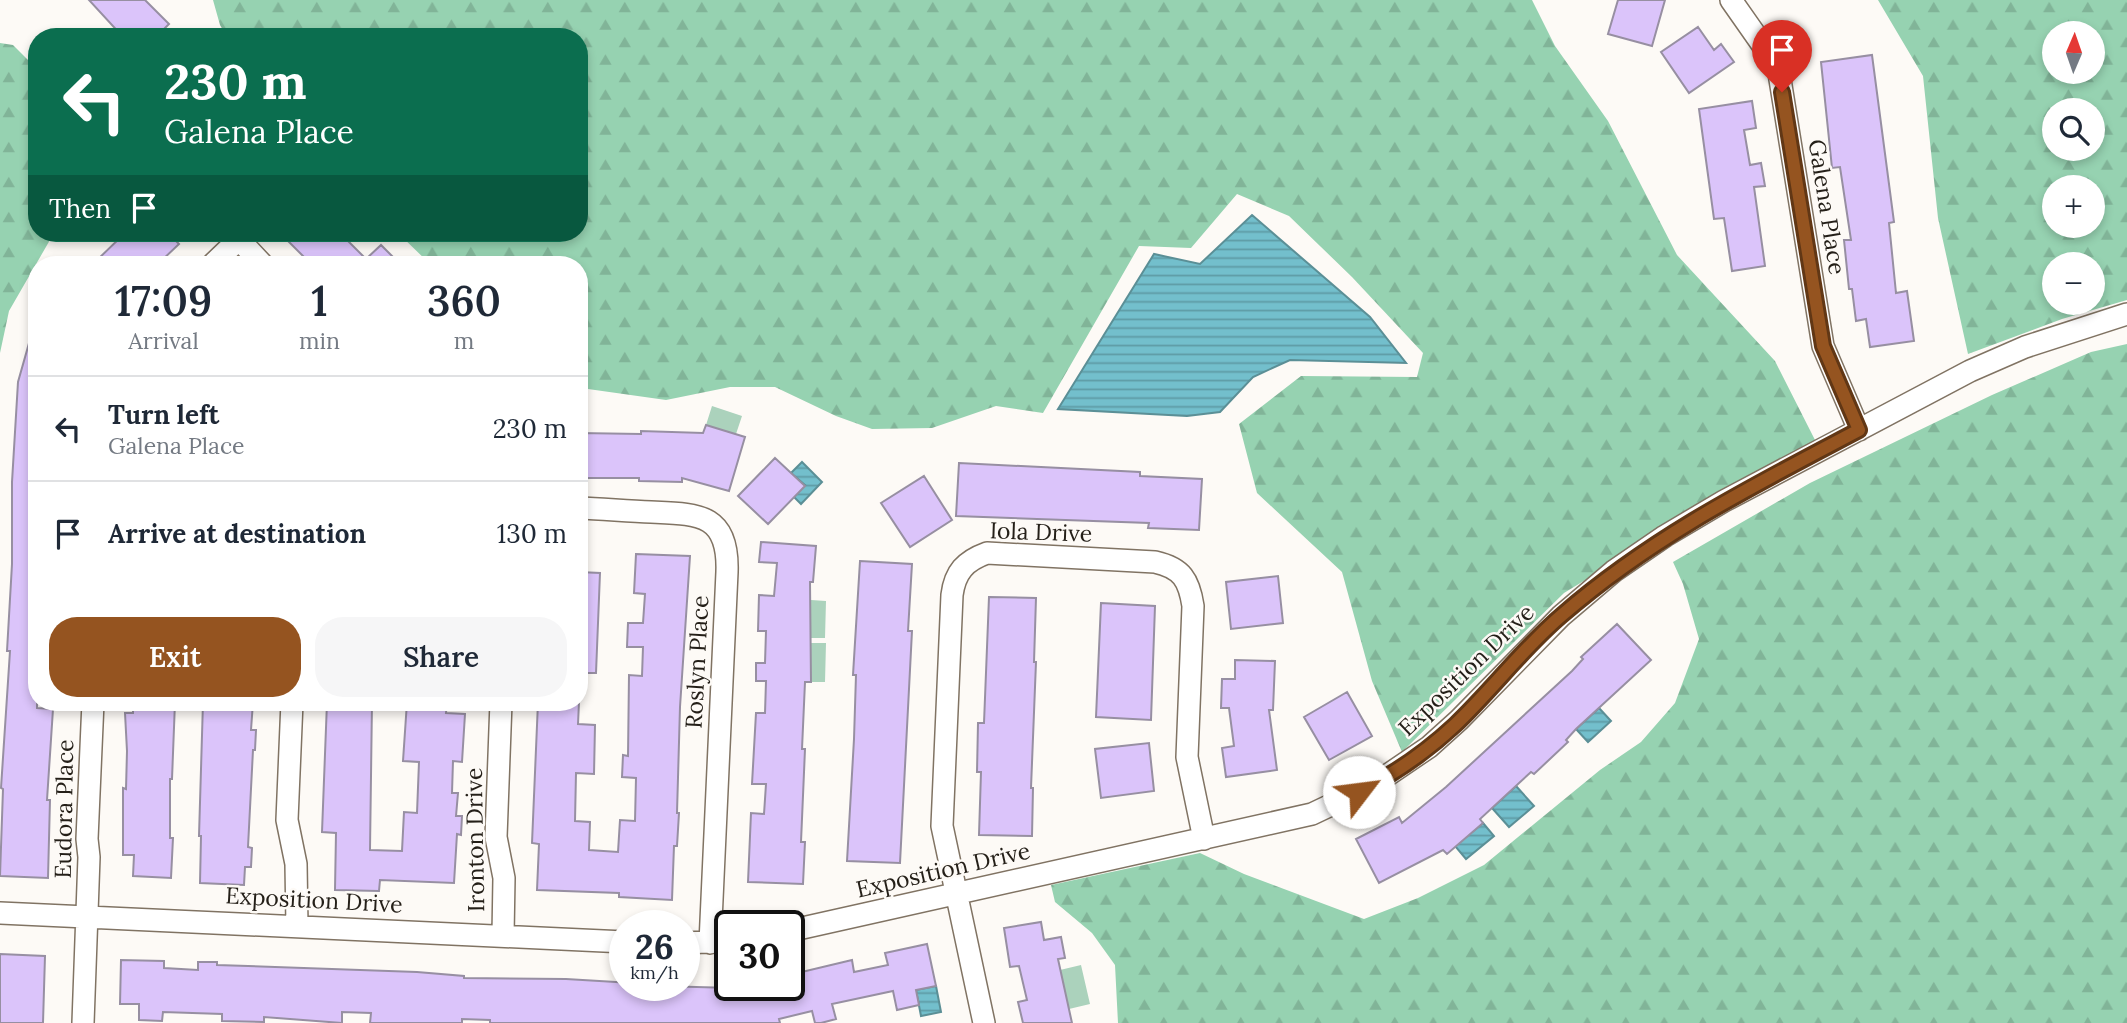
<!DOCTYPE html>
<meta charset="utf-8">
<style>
body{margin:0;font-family:Lora,serif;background:#f6f6f7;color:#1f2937;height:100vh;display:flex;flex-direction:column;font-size:26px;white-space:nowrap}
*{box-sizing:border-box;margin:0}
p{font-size:23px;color:#747a83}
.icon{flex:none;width:38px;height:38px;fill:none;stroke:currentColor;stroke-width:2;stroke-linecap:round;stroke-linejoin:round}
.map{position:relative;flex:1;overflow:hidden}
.panel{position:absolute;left:28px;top:256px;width:560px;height:455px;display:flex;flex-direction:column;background:#fff;border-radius:28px;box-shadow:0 4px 10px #0003}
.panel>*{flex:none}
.banner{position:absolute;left:28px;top:28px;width:560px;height:214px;border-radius:28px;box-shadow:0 4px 10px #0003;background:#0b6e4f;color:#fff;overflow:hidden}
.needle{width:46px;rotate:2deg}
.tools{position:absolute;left:2042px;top:21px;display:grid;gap:14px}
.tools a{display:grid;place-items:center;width:63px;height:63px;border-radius:50%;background:#fff;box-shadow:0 4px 10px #0003;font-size:35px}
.speed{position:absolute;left:609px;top:910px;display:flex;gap:14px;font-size:35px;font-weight:700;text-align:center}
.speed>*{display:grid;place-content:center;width:91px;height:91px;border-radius:50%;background:#fff;box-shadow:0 4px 10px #0003;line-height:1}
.speed small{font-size:18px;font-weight:400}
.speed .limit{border:4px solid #111;border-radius:10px;background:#fff;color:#111}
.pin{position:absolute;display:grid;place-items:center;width:60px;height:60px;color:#fff;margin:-72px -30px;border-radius:50% 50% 50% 0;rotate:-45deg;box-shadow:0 0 7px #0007}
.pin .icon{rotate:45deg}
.me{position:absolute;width:77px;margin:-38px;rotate:60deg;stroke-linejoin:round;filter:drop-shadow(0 0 5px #0008)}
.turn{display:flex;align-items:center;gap:24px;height:147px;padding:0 21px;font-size:32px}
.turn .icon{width:91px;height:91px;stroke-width:2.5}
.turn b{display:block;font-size:49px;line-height:60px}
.then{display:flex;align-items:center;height:66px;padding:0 21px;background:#0003;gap:14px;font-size:26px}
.eta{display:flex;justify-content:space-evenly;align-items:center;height:119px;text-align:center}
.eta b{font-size:42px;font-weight:600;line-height:49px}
.cta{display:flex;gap:14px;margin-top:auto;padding:14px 21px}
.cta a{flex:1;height:80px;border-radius:28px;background:#955420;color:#fff;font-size:28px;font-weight:600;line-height:80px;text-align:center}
.cta a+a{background:#f6f6f7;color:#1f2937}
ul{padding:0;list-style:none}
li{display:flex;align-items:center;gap:21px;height:105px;padding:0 21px;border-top:2px solid #e0e1e3}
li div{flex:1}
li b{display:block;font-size:26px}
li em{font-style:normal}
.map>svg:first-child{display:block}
.forest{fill:url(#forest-firs);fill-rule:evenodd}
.pitch{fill:#abd2bc}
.water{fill:url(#water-rules);stroke:#5b8f96;stroke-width:2}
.building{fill:#dbc4fa;stroke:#978fa2;stroke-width:2}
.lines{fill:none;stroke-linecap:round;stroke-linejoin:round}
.minor-casing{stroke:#807363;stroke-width:24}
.minor{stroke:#fff;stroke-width:21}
.route-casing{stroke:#613715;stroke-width:18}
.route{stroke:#955420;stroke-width:12}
.labels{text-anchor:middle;stroke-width:5;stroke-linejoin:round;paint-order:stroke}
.street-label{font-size:23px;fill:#241f18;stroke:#fdfaf6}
</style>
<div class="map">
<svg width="2127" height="1023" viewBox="0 0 2127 1023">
<defs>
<pattern id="forest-firs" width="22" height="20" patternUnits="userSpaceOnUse" patternTransform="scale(1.75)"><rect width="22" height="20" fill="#96d2b1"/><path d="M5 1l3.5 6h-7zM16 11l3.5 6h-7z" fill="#81b498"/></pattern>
<pattern id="water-rules" width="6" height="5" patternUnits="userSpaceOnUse" patternTransform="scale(1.75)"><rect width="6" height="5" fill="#73bfcc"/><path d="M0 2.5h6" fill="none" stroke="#5e9ba5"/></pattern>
</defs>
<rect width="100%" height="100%" fill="#fdfaf6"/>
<path class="forest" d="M213,0H1532L1555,46L1608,121L1677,255L1775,361L1815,440L1564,593L1402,752L1372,681L1342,572L1257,493L1239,424L1301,376L1417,377L1423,353L1352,277L1289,216L1237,194L1191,248L1139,246L1043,413L996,406L932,428L872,429L836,416L775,387H730L666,400L588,389L579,384V264H430L398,233H579V37H227L220,25Z
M1878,0H2127V300L2062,319L1968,354L1938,218L1923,76ZM2054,33H2093V72H2054ZM2054,110H2093V149H2054ZM2054,187H2093V226H2054ZM2054,264H2093V303H2054Z
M0,43L13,45L37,69V233H54L9,311L0,353Z
M2127,344V1023H1118L1115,965L1092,933L1055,902L1051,885L1200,853L1244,874L1364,919L1418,898L1484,865L1600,770L1641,742L1675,703L1699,639L1683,584L1673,562L1810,483L1992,395L2091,352Z"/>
<path class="pitch" d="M712,406L742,416L736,434L706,425Z
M811,600L826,601L825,638H810Z
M805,643H826L825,682H811V648H806Z
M1081,965L1090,1004L1069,1009L1060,970Z"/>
<path class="water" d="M1252,215L1370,317L1406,363L1290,360L1253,377L1220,412L1187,416L1058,409L1154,254L1200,264Z
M802,462L822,482L801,504L794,497L805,485L791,473Z
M1599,708L1611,721L1588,742L1576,729Z
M1516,786L1534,806L1509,827L1492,808Z
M1483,823L1494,836L1466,859L1455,846Z
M936,986L941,1012L921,1016L916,990Z"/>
<path class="building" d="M89,0H145L169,24L156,37H123Z
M1618,0H1665L1652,46L1608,34Z
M1698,27L1714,50L1721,44L1734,62L1689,93L1661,52Z
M1872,55L1894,222L1889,223L1896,293L1907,291L1914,341L1870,347L1866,319L1856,321L1852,289H1849L1844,240H1851L1840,167L1832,168L1821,62Z
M1752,101L1756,128L1744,130L1750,165L1761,163L1765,186L1754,187L1765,266L1732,271L1724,218L1714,219L1699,109Z
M125,233H168L179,244L158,264H93Z
M280,233H340L366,259L381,245L400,264H311Z
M33,329L37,330V708L53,709L47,800H50L48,878L0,876L3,789L1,788L10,651H7L12,564V482L18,382Z
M706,425L745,437L729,491L682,478V482L639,481V478H579V433L641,434V431L703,433Z
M775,458L805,486L768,524L738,496Z
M959,463L1140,472V476L1202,479L1199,530L1148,528L1149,523L956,516Z
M924,476L952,520L910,547L881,503Z
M761,542L816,546L813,582H810L811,682H805L802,749H805L801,842H805L803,884L748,882L751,813L764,814L766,784H752L756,713H765L766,681H756V663H765L766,631H758L759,595L774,596L777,563L759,562Z
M636,554L690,556L680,707L677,813H679L677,846H674L672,900L619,897V893L537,890L539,844L532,843L538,702H579L578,724L595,725L594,774L576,773L575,821L590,822L589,850L618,852L620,820L635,821L636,778L622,777L623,755L628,756L629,675L642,676L643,647H627L628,623H643L645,594L634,593Z
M860,561L912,564L908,631H912L900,863L847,861L854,739L856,675H853Z
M579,572L600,573L596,673H579Z
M1278,576L1283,623L1231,629L1226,582Z
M989,597L1036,598L1034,662H1036L1031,788H1033L1032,836L979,835L981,772H977L978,723H984Z
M1101,603L1155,606L1151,720L1096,717Z
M1617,624L1651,660L1576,729L1566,740L1568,742L1534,774L1531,772L1480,819L1483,823L1447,854L1443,850L1379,883L1356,839L1399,817L1402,823L1446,787L1572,671L1583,659L1581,657Z
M1235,660L1275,661L1273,710H1269L1277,770L1226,777L1222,748L1234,746L1229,708H1221L1222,679H1235Z
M1347,692L1372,736L1329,760L1304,717Z
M133,702H175L172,779H170V838H173L171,878L133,876L134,855H123V788L126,789L127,751L125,713H133Z
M203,702H253L251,730H256L255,750H253L248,847L252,848L251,867H245L244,885L200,883L201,836H199Z
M327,702H372L370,850L402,851L404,812L417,813L419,762L403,761L407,702H447L446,713L465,714L462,762L453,761L452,793H458L456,816H462L461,835L457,834L454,883L380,880L379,891L335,890L336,833L322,832Z
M1149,743L1154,791L1101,798L1095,749Z
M1041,922L1044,940L1061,937L1065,958L1058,959L1072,1023H1023L1018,1002L1027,1000L1019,966L1010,967L1004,928Z
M927,944L936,986L916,990L919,1005L897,1010L893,991L832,1004L836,1019L821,1023H815L812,1011L779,1019L780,1023H490V1020L462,1019V1023H370L371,1013L342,1012V1023L264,1017V1022L222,1021V1014L163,1012L162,1021L139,1020V1004H120L121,960L164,961V968L198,970V962H217V965L417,972L464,976V978L566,979L616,982L625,983V985L732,988V985H789V975L852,960L854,972L888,965L885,953Z
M0,954L45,956L43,1023H0Z"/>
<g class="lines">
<defs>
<path id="minor" d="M1731,0L1778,67L1823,346L1859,430
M233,233L262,264
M213,264L239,239
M579,508C603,509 627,511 651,512C698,514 729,513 727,572L710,943
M292,702L287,820L296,864L297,926
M501,702L496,837L504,878L503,935
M0,913L625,942
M789,931L1312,814L1373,785L1429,747L1459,720L1561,616L1614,571L1665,536L1724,501L1970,371L2025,347L2127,314
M684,943L730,941
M83,1023L89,857L87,839L93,702
M984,1023L942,826L952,595C955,572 965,561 987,553L1155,562C1182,568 1189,580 1193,606L1187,757L1204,839"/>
</defs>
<use href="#minor" class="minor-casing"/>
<use href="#minor" class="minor"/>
</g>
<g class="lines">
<defs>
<path id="route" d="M1359,792C1394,774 1426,752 1455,725C1492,690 1523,648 1562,615C1653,536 1753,486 1859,430L1823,346L1782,92"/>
</defs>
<use href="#route" class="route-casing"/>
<use href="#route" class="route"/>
</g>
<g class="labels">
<g class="street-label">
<text transform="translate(1827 207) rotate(81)" y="8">Galena Place</text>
<text transform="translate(1041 532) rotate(2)" y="8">Iola Drive</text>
<text transform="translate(697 662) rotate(-87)" y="8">Roslyn Place</text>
<text transform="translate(1466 670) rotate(-44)" y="8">Exposition Drive</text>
<text transform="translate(64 809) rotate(-89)" y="8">Eudora Place</text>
<text transform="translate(475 840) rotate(-91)" y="8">Ironton Drive</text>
<text transform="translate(943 870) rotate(-13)" y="8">Exposition Drive</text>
<text transform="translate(314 900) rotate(3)" y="8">Exposition Drive</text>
</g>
</g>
</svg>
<div class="tools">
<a><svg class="needle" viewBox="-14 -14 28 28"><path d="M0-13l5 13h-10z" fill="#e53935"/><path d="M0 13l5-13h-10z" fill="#747a83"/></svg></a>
<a><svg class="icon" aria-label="search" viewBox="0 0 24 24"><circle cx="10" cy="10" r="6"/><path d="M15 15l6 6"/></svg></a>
<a>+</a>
<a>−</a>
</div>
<div class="speed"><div>26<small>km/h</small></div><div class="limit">30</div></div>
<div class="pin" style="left:1782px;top:92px;background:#d93025"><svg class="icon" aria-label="arrive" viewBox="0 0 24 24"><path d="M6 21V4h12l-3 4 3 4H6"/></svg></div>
<svg class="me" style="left:1359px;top:792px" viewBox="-20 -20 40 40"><circle r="19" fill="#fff"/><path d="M0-13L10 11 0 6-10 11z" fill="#955420"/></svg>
<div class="banner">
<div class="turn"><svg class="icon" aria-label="left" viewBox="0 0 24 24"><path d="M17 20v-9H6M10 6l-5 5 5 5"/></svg><div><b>230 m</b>Galena Place</div></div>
<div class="then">Then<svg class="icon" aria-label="arrive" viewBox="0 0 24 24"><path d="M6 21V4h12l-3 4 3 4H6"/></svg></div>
</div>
<section class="panel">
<div class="eta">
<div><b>17:09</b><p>Arrival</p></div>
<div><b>1</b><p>min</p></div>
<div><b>360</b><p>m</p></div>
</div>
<ul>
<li><svg class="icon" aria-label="left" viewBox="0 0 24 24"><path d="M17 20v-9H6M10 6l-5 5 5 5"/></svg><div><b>Turn left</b><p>Galena Place</p></div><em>230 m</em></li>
<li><svg class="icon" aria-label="arrive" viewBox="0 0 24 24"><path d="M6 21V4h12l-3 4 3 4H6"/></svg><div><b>Arrive at destination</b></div><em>130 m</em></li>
</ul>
<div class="cta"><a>Exit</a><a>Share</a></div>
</section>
</div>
